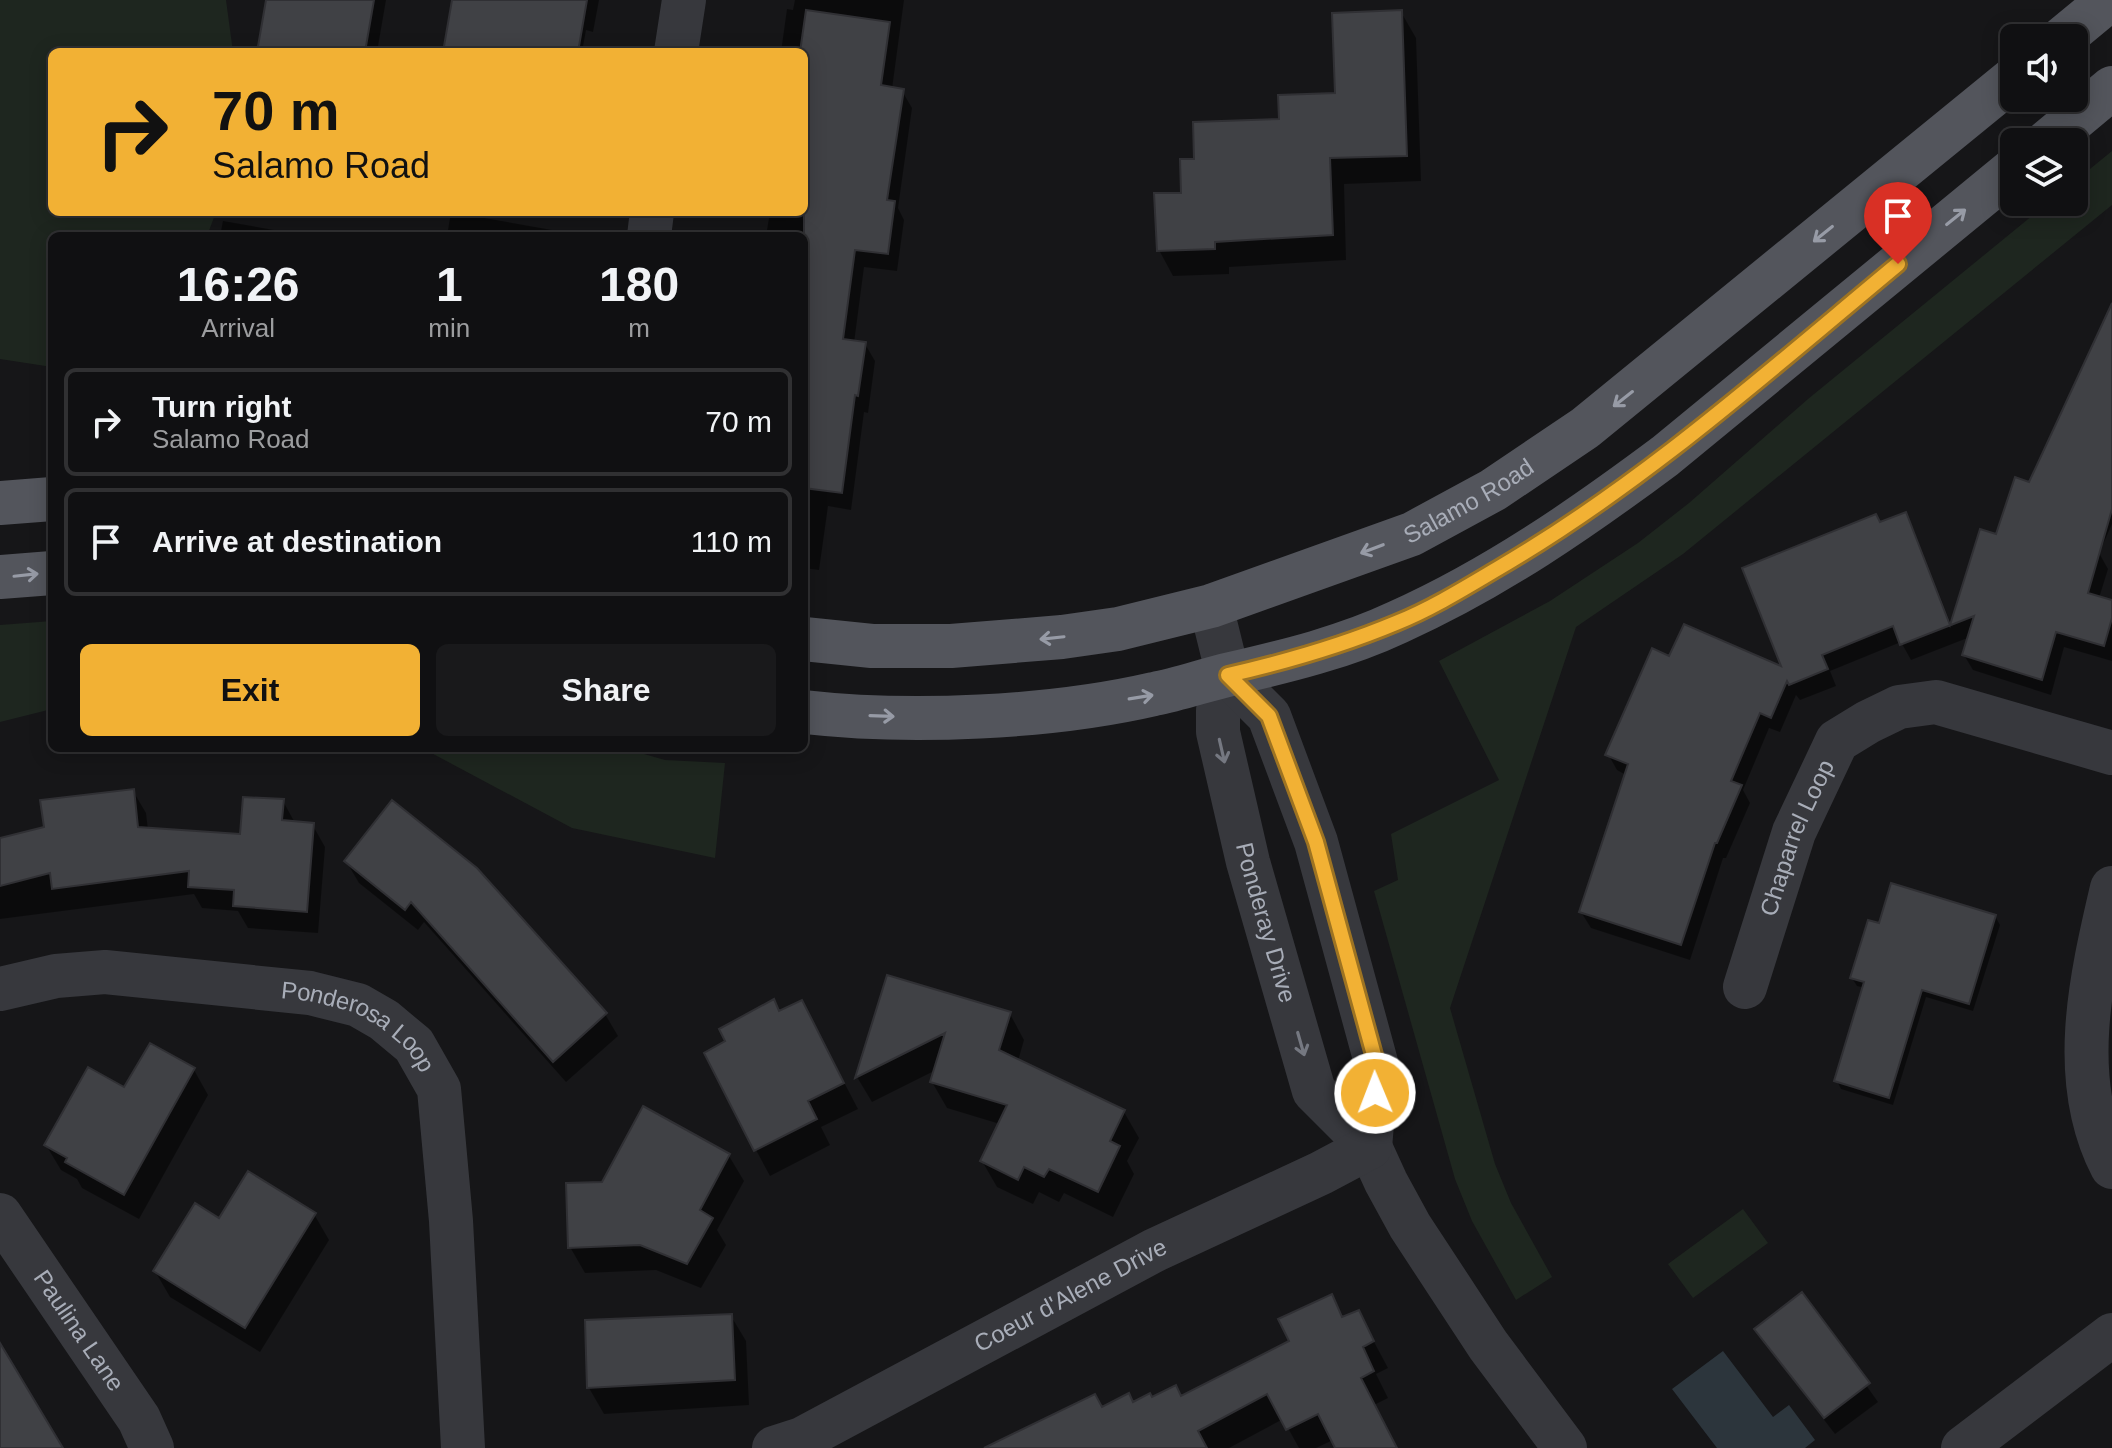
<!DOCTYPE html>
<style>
body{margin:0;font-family:Helvetica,sans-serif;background:#19191b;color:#f1f3f6;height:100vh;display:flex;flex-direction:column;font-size:30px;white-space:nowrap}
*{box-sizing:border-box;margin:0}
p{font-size:26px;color:#9c9d9f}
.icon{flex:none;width:44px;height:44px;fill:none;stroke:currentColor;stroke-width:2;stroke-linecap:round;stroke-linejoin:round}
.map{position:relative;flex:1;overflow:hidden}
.sheet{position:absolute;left:48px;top:232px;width:760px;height:520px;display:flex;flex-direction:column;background:#101012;border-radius:12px;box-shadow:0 4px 20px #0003,0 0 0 2px #303032}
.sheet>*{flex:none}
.guide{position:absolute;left:48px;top:48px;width:760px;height:168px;border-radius:12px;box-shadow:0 4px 20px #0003,0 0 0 2px #303032;background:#f2b134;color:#111;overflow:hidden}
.buttons{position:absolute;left:2000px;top:24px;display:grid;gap:16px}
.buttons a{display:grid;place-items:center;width:88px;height:88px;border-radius:12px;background:#101012;box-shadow:0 4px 20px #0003,0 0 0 2px #303032;font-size:40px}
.pin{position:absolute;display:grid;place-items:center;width:68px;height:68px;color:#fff;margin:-82px -34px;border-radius:50% 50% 50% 0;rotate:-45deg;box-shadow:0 0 8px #0007}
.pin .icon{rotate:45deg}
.me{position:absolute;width:88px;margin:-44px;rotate:359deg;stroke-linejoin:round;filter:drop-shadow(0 0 6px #0008)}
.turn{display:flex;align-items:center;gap:28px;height:168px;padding:0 32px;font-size:36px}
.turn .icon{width:104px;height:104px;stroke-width:2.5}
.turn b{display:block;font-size:56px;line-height:68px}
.eta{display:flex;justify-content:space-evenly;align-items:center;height:136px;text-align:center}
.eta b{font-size:48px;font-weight:800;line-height:56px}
.primary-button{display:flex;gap:16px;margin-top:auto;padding:16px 32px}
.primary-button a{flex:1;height:92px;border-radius:12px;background:#f2b134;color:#111;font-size:32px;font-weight:800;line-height:92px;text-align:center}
.primary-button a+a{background:#19191b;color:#f1f3f6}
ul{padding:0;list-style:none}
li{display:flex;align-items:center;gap:24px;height:108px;margin:0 16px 12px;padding:0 16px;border:4px solid #303032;border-radius:12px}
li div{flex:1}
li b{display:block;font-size:30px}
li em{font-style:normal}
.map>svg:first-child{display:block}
.green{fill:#1e261f}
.water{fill:#2c353c}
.shadow{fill:#0007}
.building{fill:#404145;stroke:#303034;stroke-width:2}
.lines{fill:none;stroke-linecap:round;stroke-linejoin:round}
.minor{stroke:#37383d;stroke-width:44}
.major{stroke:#53555c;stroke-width:44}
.oneway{stroke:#979ba6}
.oneway2{stroke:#757881}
.route-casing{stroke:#9d7322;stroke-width:20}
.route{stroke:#f2b134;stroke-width:14}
.labels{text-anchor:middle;stroke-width:6;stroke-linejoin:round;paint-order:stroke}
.street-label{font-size:24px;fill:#a8adb8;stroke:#111113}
</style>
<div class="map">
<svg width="2112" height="1448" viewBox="0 0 2112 1448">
<rect width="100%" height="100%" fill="#161618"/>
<path class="green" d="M0,0H226L233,52H52V212H216L207,236H52V367L0,359Z
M2112,151V205L1683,554L1576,627L1450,1008L1495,1164L1511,1203L1552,1277L1516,1300L1472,1221L1455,1179L1374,891L1398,880L1391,834L1499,780L1439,661L1550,601L1638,543L1689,503L1808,399L2049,202H2074V182Z
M52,621V709L0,722V625Z
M422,748H623L665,760L725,763L715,858L572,828Z
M1743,1209L1768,1243L1693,1298L1668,1264Z"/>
<path class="water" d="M1723,1351L1773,1417L1789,1405L1815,1440L1805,1448H1717L1672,1389Z"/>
<path class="shadow" d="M268,0H386L377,52H259Z
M458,0H599L593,32L586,30L582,52H445Z
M795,0H904L892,89L902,91L912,108L898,208L904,220L897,271L864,267L854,343L865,344L875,361L868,413L864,412L851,510L828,506L819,570L804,568V236H766L770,212H804V52H781L787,9L793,10Z
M1401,12L1416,38L1421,181L1344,184L1346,260L1229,267V274L1173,276L1159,250L1196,161L1337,95Z
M451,212L552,230L555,236H447Z
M223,221L308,236H220Z
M2112,334V524L2099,553L2108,569L2099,598L2112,602V661L2064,647L2051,695L1973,670L1964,655L1970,637L1911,660L1901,642L1830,671L1836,686L1800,700L1796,695L1780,732L1769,728L1743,790L1750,803L1726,858H1723L1690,960L1591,928L1581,912L1626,775L1617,770L1608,754L1670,659L1785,670L1879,524L1905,514L1914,530L1952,627L1982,531L1998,536L2030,484Z
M133,791L146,813L148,830L242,836L283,801L295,823L312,824L325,847L318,933L248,928L238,911L202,908L194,894L0,919V840L46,828Z
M346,861L605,1014L618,1036L566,1082L424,922L418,930L359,883Z
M1995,916L2000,925L1973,1011L1926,997L1893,1105L1841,1089L1837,1081L1865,988L1857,986L1852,978L1880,925Z
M888,977L1010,1014L1024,1040L1018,1061L1124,1112L1139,1138L1127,1161L1134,1174L1113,1217L1064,1193L1059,1202L1039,1192L1033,1204L997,1187L982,1161L1000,1124L947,1108L932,1082L936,1070L872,1102L857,1077Z
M802,1002L858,1109L821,1127L830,1145L770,1176L756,1150L728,1042Z
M194,1070L208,1095L139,1219L82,1188L77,1179L61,1170L46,1145L125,1090Z
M729,1156L744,1181L717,1230L726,1245L701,1288L656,1270L585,1273L570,1247L603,1184Z
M314,1214L329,1240L260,1352L170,1297L155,1271L220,1221Z
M1802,1295L1878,1402L1835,1434L1767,1346L1757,1329Z
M1331,1297L1344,1318L1358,1312L1388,1368L1376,1374L1388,1398L1374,1405L1397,1448H1337L1333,1440L1316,1448H1299L1283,1419L1229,1448H1008L1102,1409L1152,1399H1181L1292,1342Z
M731,1316L746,1341L749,1405L604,1414L589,1388Z"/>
<path class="building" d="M266,0H374L365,52H257Z
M452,0H587L578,52H443Z
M806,10L890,22L881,85L904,89L887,200L895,201L888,254L855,250L843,339L866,342L858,396L855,395L842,493L804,488V52H800Z
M1402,10L1407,156L1330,158L1333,235L1215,242V249L1157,251L1154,193H1181L1180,159H1194L1193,122L1279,119L1278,95L1335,93L1332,13Z
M2112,303V509L2088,593L2112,600V618L2104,646L2056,632L2042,680L1962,655L1974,616L1900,645L1893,626L1822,655L1828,669L1789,685L1787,681L1771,718L1760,713L1731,781L1742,785L1717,843H1715L1681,945L1579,912L1628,764L1605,755L1652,648L1669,656L1684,624L1781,666L1742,568L1876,514L1880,522L1906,512L1950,625L1980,529L1996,534L2015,477L2029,482Z
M134,789L138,827L240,834L243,797L284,799L282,820L314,823L307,912L233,906L234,890L188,887L189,871L52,889L50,873L0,886V838L44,827L40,800Z
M392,800L477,868L607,1013L553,1062L411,902L405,910L344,861Z
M1891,883L1996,915L1969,1004L1922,990L1889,1098L1834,1081L1864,982L1850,978L1868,920L1879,923Z
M887,975L1011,1012L999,1050L1125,1110L1110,1141L1120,1146L1098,1192L1049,1169L1044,1177L1024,1167L1018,1180L980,1161L1007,1105L930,1082L945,1033L855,1078Z
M774,999L779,1011L802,1000L844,1083L808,1101L817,1119L754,1151L704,1053L725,1041L719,1029Z
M150,1043L195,1068L124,1195L65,1162L67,1158L44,1145L88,1067L124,1087Z
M643,1106L730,1154L700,1210L713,1218L687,1264L640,1245L568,1248L566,1183L602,1182Z
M248,1171L316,1213L245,1328L153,1271L195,1203L219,1218Z
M1802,1292L1870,1383L1824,1418L1754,1329Z
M1332,1294L1342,1317L1359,1310L1374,1341L1363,1347L1374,1371L1361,1378L1397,1448H1335L1318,1414L1286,1430L1267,1394L1198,1431L1207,1448H984L1095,1394L1102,1407L1129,1393L1133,1402L1150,1393L1152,1397L1176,1385L1181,1396L1289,1341L1278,1319Z
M732,1314L735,1380L587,1388L585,1320Z
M0,1343L63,1448H0Z"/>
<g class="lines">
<g class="minor">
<path d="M676,52L684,0"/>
<path d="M649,236L652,212"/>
<path id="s1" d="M1211,606L1228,675L1218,710V732L1248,862L1314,1091L1370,1147L1386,1182L1410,1226L1488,1345L1565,1448"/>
<path d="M1228,675L1269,716L1316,842L1377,1066L1370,1147"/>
<path d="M2112,888C2091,978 2067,1080 2112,1167"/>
<path id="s2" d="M1745,987L1794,832L1837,741L1868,722L1899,707L1936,702L2112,753"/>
<path id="s3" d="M0,989L56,976L105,972L310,993L358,1005L384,1020L414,1045L439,1089L451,1221L463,1448"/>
<path id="s4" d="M0,1215L139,1419L152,1448"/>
<path id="s5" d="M774,1448L802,1439L1155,1250L1321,1173L1370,1147"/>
<path d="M1963,1448L2112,1335"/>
</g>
<g class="major">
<path d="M2063,38L2109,0"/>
<path d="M2047,142L2112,88"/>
<path d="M0,503L52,499"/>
<path d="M0,577L52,573"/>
<path id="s6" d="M804,639L872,646H951L1062,637L1118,629L1211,606L1412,534L1493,490L1585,428L2014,78"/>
<path d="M804,712C910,724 1050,718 1154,694C1180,689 1205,680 1231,674C1287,661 1345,647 1398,622C1494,579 1582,518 1665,456L2014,169"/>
</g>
</g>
<defs><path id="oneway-shaft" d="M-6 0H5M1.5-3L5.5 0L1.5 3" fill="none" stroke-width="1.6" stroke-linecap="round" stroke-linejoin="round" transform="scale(2)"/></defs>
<g class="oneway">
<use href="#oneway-shaft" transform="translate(1956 217) rotate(-39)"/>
<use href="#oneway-shaft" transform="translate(1823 234) rotate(141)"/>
<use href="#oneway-shaft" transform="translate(1623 399) rotate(142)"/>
<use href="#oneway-shaft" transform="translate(1372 549) rotate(159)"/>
<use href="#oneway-shaft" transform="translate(26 575) rotate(-6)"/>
<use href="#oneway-shaft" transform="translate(1052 638) rotate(174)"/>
<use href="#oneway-shaft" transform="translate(1141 697) rotate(-9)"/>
<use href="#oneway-shaft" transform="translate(882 716) rotate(2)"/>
</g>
<g class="oneway2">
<use href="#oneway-shaft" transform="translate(1222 751) rotate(77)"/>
<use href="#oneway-shaft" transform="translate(1301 1044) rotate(74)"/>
</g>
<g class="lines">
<defs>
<path id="route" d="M1375,1093L1377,1066L1316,842L1269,716L1228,675C1285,662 1341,646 1396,623C1431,609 1465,588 1497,569C1643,484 1769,371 1898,264"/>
</defs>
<use href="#route" class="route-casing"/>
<use href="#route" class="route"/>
</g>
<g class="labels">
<g class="street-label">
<text dy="8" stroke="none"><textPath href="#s6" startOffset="690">Salamo Road</textPath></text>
<text dy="8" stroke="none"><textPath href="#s2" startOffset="158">Chaparrel Loop</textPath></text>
<text dy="8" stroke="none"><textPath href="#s1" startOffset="326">Ponderay Drive</textPath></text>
<text dy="8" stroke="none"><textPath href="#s3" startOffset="372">Ponderosa Loop</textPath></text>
<text dy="8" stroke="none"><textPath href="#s5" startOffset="334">Coeur d'Alene Drive</textPath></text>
<text dy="8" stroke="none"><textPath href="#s4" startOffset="140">Paulina Lane</textPath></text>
</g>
</g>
</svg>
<div class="buttons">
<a><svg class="icon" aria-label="sound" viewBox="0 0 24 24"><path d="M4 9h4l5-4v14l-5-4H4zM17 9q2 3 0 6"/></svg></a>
<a><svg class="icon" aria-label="layers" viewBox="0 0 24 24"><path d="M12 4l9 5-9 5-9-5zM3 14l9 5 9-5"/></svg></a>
</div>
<div class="pin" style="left:1898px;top:264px;background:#d93025"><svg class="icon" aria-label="arrive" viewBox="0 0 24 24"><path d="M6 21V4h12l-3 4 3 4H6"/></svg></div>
<svg class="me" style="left:1375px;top:1093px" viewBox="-20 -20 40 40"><circle r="17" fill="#f2b134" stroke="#fff" stroke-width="3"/><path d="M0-11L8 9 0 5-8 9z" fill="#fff"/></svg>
<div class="guide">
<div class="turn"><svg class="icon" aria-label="right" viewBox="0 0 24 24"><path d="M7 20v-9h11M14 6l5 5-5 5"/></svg><div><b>70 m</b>Salamo Road</div></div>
</div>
<section class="sheet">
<div class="eta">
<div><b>16:26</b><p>Arrival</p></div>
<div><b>1</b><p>min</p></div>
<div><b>180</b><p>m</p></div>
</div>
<ul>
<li><svg class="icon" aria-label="right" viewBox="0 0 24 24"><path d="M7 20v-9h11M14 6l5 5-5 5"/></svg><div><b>Turn right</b><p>Salamo Road</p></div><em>70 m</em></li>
<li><svg class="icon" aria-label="arrive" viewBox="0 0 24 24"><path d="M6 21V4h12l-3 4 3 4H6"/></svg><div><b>Arrive at destination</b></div><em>110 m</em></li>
</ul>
<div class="primary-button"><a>Exit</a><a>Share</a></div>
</section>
</div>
